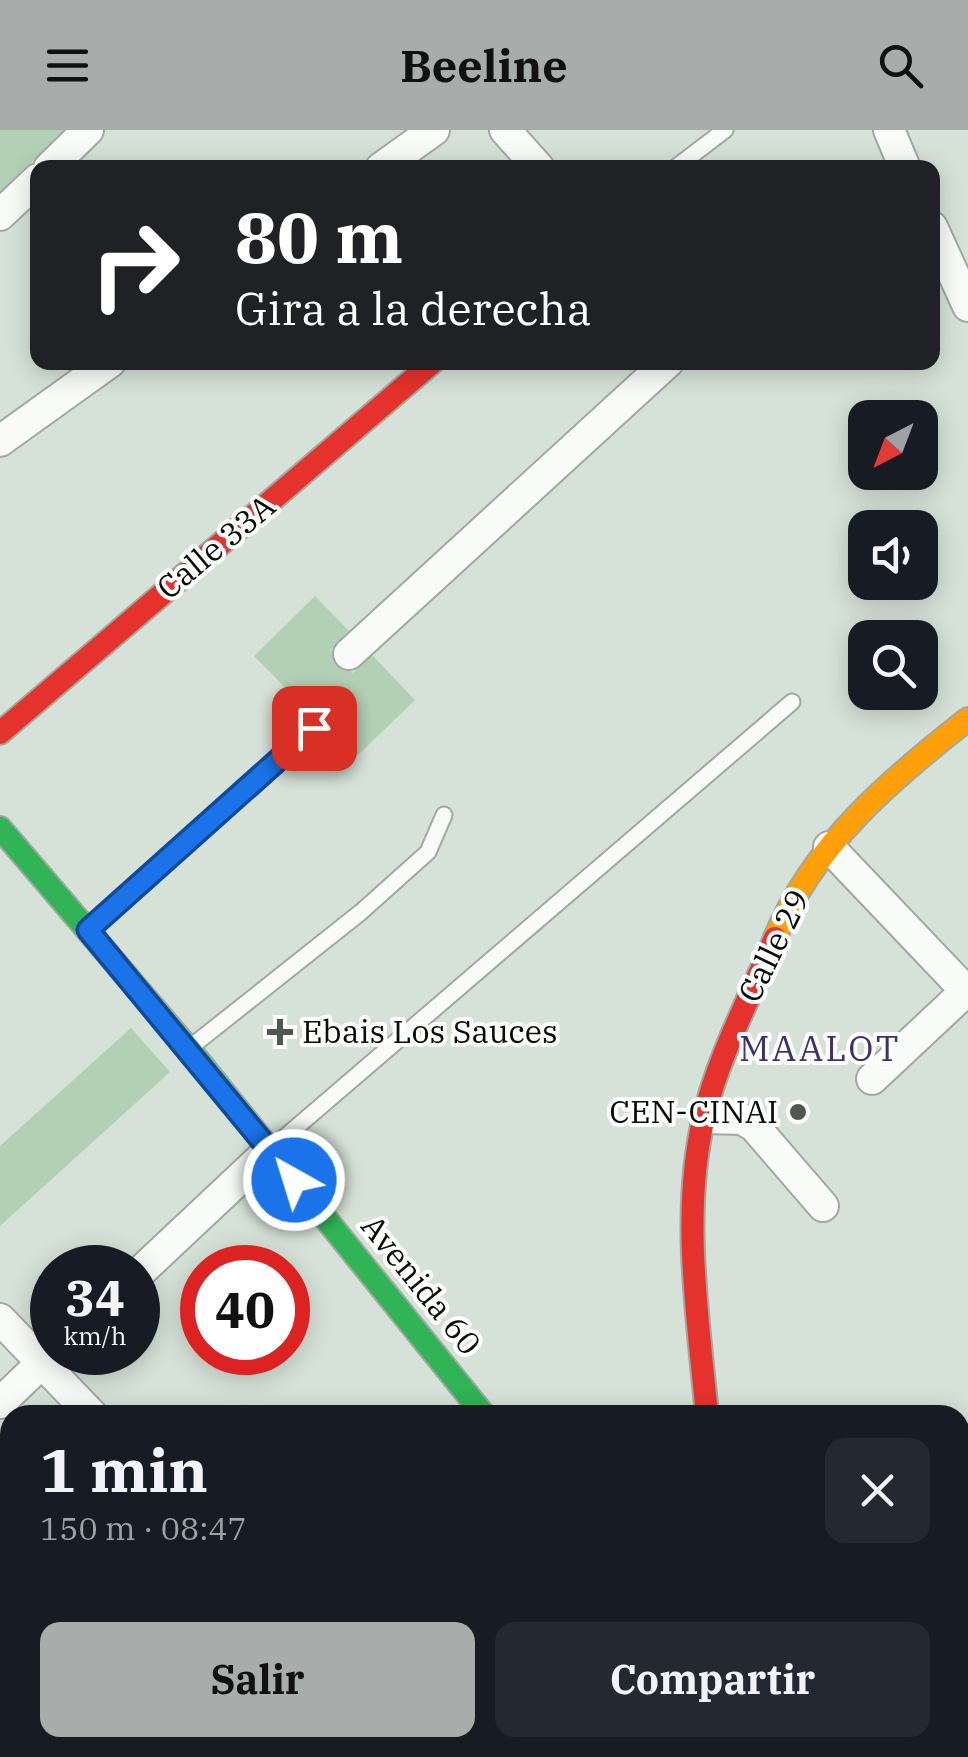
<!DOCTYPE html>
<html lang="es">
<meta charset="utf-8">
<style>
body{margin:0;font-family:"IBM Plex Serif",serif;background:#242831;color:#f1f3f6;height:100vh;display:flex;flex-direction:column;font-size:38px;white-space:nowrap}
*{box-sizing:border-box;margin:0}
p{font-size:32px;color:#9ea1a6}
.icon{flex:none;width:55px;height:55px;fill:none;stroke:currentColor;stroke-width:2;stroke-linecap:round;stroke-linejoin:round}
.map{position:relative;flex:1;overflow:hidden}
.side{position:absolute;left:0px;top:1275px;width:970px;height:352px;display:flex;flex-direction:column;background:#171b24;border-radius:30px 30px 0 0;box-shadow:0 5px 25px #0003}
.side>*{flex:none}
.guide{position:absolute;left:30px;top:30px;width:910px;height:210px;border-radius:20px;box-shadow:0 5px 25px #0003;background:#202124;color:#fff;overflow:hidden}
.needle{width:65px;rotate:222deg}
.buttons{position:absolute;left:848px;top:270px;display:grid;gap:20px}
.buttons a{display:grid;place-items:center;width:90px;height:90px;border-radius:20px;background:#171b24;box-shadow:0 5px 25px #0003;font-size:50px}
.speed{position:absolute;left:30px;top:1115px;display:flex;gap:20px;font-size:50px;font-weight:700;text-align:center}
.speed>*{display:grid;place-content:center;width:130px;height:130px;border-radius:50%;background:#171b24;box-shadow:0 5px 25px #0003;line-height:1}
.speed small{font-size:25px;font-weight:400}
.speed .limit{border:15px solid #d22;background:#fff;color:#111}
.pin{position:absolute;display:grid;place-items:center;width:85px;height:85px;color:#fff;margin:-42px;border-radius:20px;box-shadow:0 5px 15px #0006}
.me{position:absolute;width:110px;margin:-55px;rotate:321deg;stroke-linejoin:round;filter:drop-shadow(0 0 8px #0008)}
.turn{display:flex;align-items:center;gap:35px;height:210px;padding:0 40px;font-size:45px}
.turn .icon{width:130px;height:130px;stroke-width:2.5}
.turn b{display:block;font-size:70px;line-height:85px}
.round{display:grid;place-items:center;flex:none;width:105px;height:105px;border-radius:20px;background:#242831}
.head{display:flex;align-items:center;justify-content:space-between;height:170px;padding:0 40px}
h1{font-size:60px;font-weight:800;line-height:75px}
.action{display:flex;gap:20px;margin-top:auto;padding:20px 40px}
.action a{flex:1;height:115px;border-radius:20px;background:#a8adab;color:#111;font-size:40px;font-weight:800;line-height:115px;text-align:center}
.action a+a{background:#242831;color:#f1f3f6}
header{display:flex;justify-content:space-between;align-items:center;height:130px;padding:0 40px;background:#a8adab;color:#111;font-size:45px;font-weight:800}
.map>svg:first-child{display:block}
.green{fill:#b1d0b5}
.lines{fill:none;stroke-linecap:round;stroke-linejoin:round}
.lane-casing{stroke:#a0a9a1;stroke-width:19}
.street-casing{stroke:#a0a9a1;stroke-width:34}
.fast-casing{stroke:#a0a9a1;stroke-width:26}
.slow-casing{stroke:#a0a9a1;stroke-width:26}
.jam-casing{stroke:#a0a9a1;stroke-width:26}
.lane{stroke:#f9fbf9;stroke-width:15}
.street{stroke:#f9fbf9;stroke-width:30}
.fast{stroke:#30b455;stroke-width:22}
.slow{stroke:#ff9f0a;stroke-width:22}
.jam{stroke:#e5322d;stroke-width:22}
.route-casing{stroke:#114b97;stroke-width:25}
.route{stroke:#1a73e8;stroke-width:18}
.poi-dot{fill:#4f5850;stroke:#fff;stroke-width:4}
.labels{text-anchor:middle;stroke-width:8;stroke-linejoin:round;paint-order:stroke}
.street-label{font-size:32px;fill:#060e07;stroke:#fff}
.poi-label{font-size:32px;fill:#060e07;stroke:#fff;text-anchor:start}
.neighbourhood-label{font-size:35px;letter-spacing:2.5px;fill:#3e326e;stroke:#fff}
</style>
<header><svg class="icon" aria-label="menu" viewBox="0 0 24 24"><path d="M4 6h16M4 12h16M4 18h16"/></svg>Beeline<svg class="icon" aria-label="search" viewBox="0 0 24 24"><circle cx="10" cy="10" r="6"/><path d="M15 15l6 6"/></svg></header>
<div class="map">
<svg width="968" height="1627" viewBox="0 0 968 1627">
<rect width="100%" height="100%" fill="#d6e2d7"/>
<path class="green" d="M0,0H65L0,62Z
M315,466L349,501L331,520L353,543L372,525L415,570L355,628L254,526Z
M131,898L170,942L0,1096V1016Z"/>
<g class="lines">
<defs>
<path id="lane" d="M675,38L725,0
M89,799L313,598
M192,916L361,782L428,722L444,685
M271,1019L792,572
M960,1471L968,1464
M816,1627L827,1618"/>
<path id="street" d="M505,0L539,38
M889,0L905,38
M49,38L88,0
M381,38L434,0
M0,85L38,49
M932,97L968,176
M0,311L110,232
M349,524L668,232
M829,717L966,861L872,949
M705,988L742,989L754,996L823,1076
M138,1144L270,1020
M0,1189L92,1285
M0,1273L53,1222
M0,1585L10,1595
M33,1618L42,1627
M420,1618L429,1627
M341,1627L350,1618"/>
<path id="fast" d="M0,698L189,919L484,1285
M754,1618L762,1627"/>
<path id="slow" d="M775,808C813,715 890,650 968,589"/>
<path id="jam" d="M0,603L433,232
M707,1285C698,1188 681,1082 704,987C719,924 750,868 775,808"/>
</defs>
<use href="#lane" class="lane-casing"/>
<use href="#street" class="street-casing"/>
<use href="#fast" class="fast-casing"/>
<use href="#slow" class="slow-casing"/>
<use href="#jam" class="jam-casing"/>
<use href="#lane" class="lane"/>
<use href="#street" class="street"/>
<use href="#fast" class="fast"/>
<use href="#slow" class="slow"/>
<use href="#jam" class="jam"/>
</g>
<g class="lines">
<defs>
<path id="route" d="M294,1050L88,800L314,598"/>
</defs>
<use href="#route" class="route-casing"/>
<use href="#route" class="route"/>
</g>
<g class="poi-dot">
<path d="M275 887h10v10h10v10h-10v10h-10v-10h-10v-10h10z"/>
<circle cx="798" cy="982" r="10"/>
</g>
<g class="labels">
<g class="street-label">
<text transform="translate(216 417) rotate(-40)" y="11">Calle 33A</text>
<text transform="translate(774 816) rotate(-64)" y="11">Calle 29</text>
<text transform="translate(421 1155) rotate(51)" y="11">Avenida 60</text>
</g>
<g class="poi-label">
<text x="302" y="913">Ebais Los Sauces</text>
<text x="778" y="993" text-anchor="end">CEN-CINAI</text>
</g>
<g class="neighbourhood-label">
<text x="820" y="931">MAALOT</text>
</g>
</g>
</svg>
<div class="buttons">
<a><svg class="needle" viewBox="-14 -14 28 28"><path d="M0-13l5 13h-10z" fill="#e53935"/><path d="M0 13l5-13h-10z" fill="#9ea1a6"/></svg></a>
<a><svg class="icon" aria-label="sound" viewBox="0 0 24 24"><path d="M4 9h4l5-4v14l-5-4H4zM17 9q2 3 0 6"/></svg></a>
<a><svg class="icon" aria-label="search" viewBox="0 0 24 24"><circle cx="10" cy="10" r="6"/><path d="M15 15l6 6"/></svg></a>
</div>
<div class="speed"><div>34<small>km/h</small></div><div class="limit">40</div></div>
<div class="pin" style="left:314px;top:598px;background:#d93025"><svg class="icon" aria-label="arrive" viewBox="0 0 24 24"><path d="M6 21V4h12l-3 4 3 4H6"/></svg></div>
<svg class="me" style="left:294px;top:1050px" viewBox="-20 -20 40 40"><circle r="17" fill="#1a73e8" stroke="#fff" stroke-width="3"/><path d="M0-11L8 9 0 5-8 9z" fill="#fff"/></svg>
<div class="guide">
<div class="turn"><svg class="icon" aria-label="right" viewBox="0 0 24 24"><path d="M7 20v-9h11M14 6l5 5-5 5"/></svg><div><b>80 m</b>Gira a la derecha</div></div>
</div>
<section class="side">
<div class="head"><div><h1>1 min</h1><p>150 m · 08:47</p></div><a class="round"><svg class="icon" aria-label="close" viewBox="0 0 24 24"><path d="M6 6l12 12M18 6L6 18"/></svg></a></div>
<div class="action"><a>Salir</a><a>Compartir</a></div>
</section>
</div>
